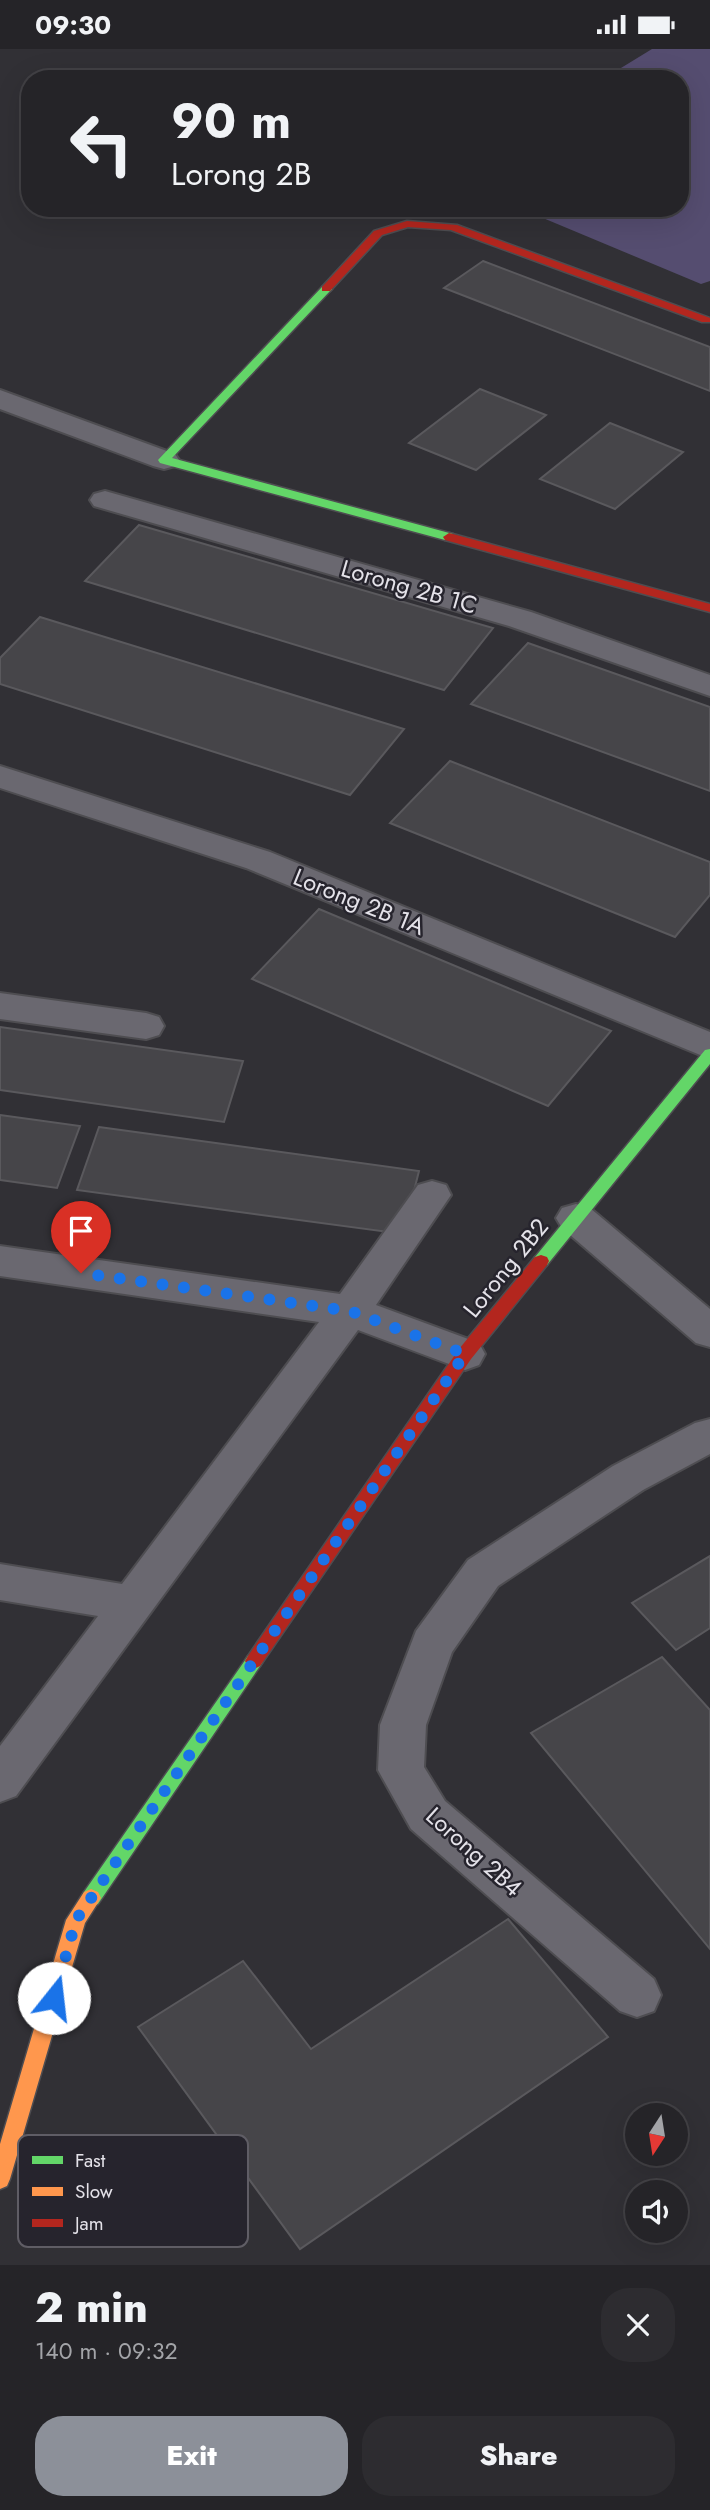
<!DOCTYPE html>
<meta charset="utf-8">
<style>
body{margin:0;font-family:Jost,sans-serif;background:#2d2c30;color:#f1f3f6;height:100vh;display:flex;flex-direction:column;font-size:26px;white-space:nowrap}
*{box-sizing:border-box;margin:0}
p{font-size:23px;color:#a3a4a8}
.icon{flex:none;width:38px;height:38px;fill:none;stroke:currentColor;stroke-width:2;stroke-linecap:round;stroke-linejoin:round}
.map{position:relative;height:2216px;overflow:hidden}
.side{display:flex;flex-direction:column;background:#252428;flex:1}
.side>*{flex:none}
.banner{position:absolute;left:21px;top:21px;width:668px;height:147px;border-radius:28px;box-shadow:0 7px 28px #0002,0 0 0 2px #424145;background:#252428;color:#f1f3f6;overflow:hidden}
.needle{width:46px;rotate:192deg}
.buttons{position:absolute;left:625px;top:2054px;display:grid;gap:14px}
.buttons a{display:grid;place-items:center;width:63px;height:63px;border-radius:50%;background:#252428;box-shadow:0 7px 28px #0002,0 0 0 2px #424145;font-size:35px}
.pin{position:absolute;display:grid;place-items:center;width:60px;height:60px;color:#fff;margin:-72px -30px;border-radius:50% 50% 50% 0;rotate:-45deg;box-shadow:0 0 7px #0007}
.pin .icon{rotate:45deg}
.me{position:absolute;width:77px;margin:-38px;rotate:16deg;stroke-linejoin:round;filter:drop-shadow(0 0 5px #0008)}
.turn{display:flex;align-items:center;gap:24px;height:147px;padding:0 35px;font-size:32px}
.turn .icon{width:91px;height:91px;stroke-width:2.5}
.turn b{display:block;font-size:49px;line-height:60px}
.round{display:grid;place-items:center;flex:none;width:74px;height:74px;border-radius:28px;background:#2d2c30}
.head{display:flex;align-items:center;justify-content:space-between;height:119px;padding:0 35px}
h1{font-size:42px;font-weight:800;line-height:52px}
.primary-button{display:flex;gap:14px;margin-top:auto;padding:14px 35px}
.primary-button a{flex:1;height:80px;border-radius:28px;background:#8c9099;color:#fff;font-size:28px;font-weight:800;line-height:80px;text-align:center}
.primary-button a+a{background:#2d2c30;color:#f1f3f6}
.status{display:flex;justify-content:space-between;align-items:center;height:49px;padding:0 35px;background:#252428;direction:ltr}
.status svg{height:19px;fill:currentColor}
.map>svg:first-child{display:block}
.green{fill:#554d70}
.building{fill:#464549;stroke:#5a595d;stroke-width:2}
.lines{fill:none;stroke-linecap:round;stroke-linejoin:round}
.street-casing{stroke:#4e4d51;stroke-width:4}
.fast-casing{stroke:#4e4d51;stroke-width:3}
.slow-casing{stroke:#4e4d51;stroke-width:3}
.jam-casing{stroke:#4e4d51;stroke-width:3}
.street{fill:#6a6870;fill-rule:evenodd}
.fast{fill:#63d668;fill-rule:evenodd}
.slow{fill:#ff974d;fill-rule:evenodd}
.jam{fill:#b3261e;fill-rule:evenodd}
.route{stroke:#1a73e8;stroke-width:12;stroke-dasharray:0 21.6}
.labels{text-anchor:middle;stroke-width:5;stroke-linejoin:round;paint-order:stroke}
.street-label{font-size:24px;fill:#e4e2e9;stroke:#26242d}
.key{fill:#26242d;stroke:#5f5d65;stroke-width:2}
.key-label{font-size:19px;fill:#e4e2e9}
</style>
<div class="status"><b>09:30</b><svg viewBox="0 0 49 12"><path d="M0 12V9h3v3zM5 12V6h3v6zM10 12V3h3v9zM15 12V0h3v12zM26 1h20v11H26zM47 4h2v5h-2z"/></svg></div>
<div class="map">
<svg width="710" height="2216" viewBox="0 0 710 2216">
<rect width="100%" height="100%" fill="#313035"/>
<path class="green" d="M652,0H710V232L701,235L519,159H681V30H603Z"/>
<path class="building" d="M483,212L710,298V342L444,239Z
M480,340L546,366L476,421L409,394Z
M610,374L683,403L615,460L540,430Z
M139,476L493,579L444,641L85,532Z
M40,568L404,680L350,746L0,635V609Z
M528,594L710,658V742L471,655Z
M450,712L710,813V846L675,888L390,774Z
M319,860L611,982L548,1057L252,930Z
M0,978L243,1012L224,1073L0,1041Z
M0,1066L80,1077L57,1139L0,1131Z
M99,1078L419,1122L403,1185L77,1141Z
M710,1507V1579L676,1601L632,1554Z
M662,1608L710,1661V1900L531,1684Z
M508,1870L608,1988L300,2200L138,1978L243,1912L311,2000Z"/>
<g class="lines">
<defs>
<path id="street" d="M0,341L175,405L179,411L175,417L164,420L153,417L0,360Z
M105,442L531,563L710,626V647L509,577L94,457L90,451L94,445Z
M0,717L270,803L710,983V1010L246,819L0,739Z
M0,944L146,964L159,968L164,977L159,986L146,990L0,970Z
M432,1132L446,1136L451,1146L376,1256L479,1294L485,1305L479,1316L465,1321L358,1281L16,1747L0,1753V1697L98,1567L0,1551V1515L122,1535L319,1273L0,1227V1197L340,1245L418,1136Z
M576,1155L590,1159L710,1260V1298L696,1294L562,1179L556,1169L562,1159Z
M710,1370V1405L643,1441L498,1537L452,1603L426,1676L424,1718L445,1752L654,1930L661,1946L654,1962L637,1968L620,1962L411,1780L378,1721L380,1676L416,1582L468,1511L613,1417L695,1374Z"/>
<path id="fast" d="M326,237L332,240L330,242L172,409L453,485V491H445L160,414L158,411L322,238Z
M710,1000V1015L547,1216H535L533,1212L535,1208L705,1001Z
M254,1604L260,1607L263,1612L260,1617L98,1855L91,1858L84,1855L81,1849L84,1843L248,1607Z"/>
<path id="slow" d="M91,1840L98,1843L101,1849L85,1874L10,2130L7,2137L0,2140V2095L66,1871L84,1843Z"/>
<path id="jam" d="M407,172L457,176L710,269V273H702L451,181L408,178L382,186L330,242H322V238L374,182Z
M449,484L710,555V563L445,491L443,488Z
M541,1206L547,1208L549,1212L547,1216L471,1310L260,1617L254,1620L248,1617L245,1612L248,1607L459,1300L535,1208Z"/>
</defs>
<use href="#street" class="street-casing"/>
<use href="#fast" class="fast-casing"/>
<use href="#slow" class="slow-casing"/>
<use href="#jam" class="jam-casing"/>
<use href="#street" class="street"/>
<use href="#fast" class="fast"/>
<use href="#slow" class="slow"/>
<use href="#jam" class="jam"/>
</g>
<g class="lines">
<path class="route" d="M54,1949L76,1871L465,1305L350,1262L81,1224"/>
</g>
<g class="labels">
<g class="street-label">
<text transform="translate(409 538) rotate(16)" y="8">Lorong 2B 1C</text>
<text transform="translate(359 853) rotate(22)" y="8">Lorong 2B 1A</text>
<text transform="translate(506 1219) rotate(-51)" y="8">Lorong 2B2</text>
<text transform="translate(474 1803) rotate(42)" y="8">Lorong 2B4</text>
</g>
</g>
<rect x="18" y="2086" width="230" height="112" rx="10" class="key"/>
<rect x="32" y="2107" width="31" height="8" fill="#63d668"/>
<rect x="32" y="2138" width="31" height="9" fill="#ff974d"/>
<rect x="32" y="2170" width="31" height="8" fill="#b3261e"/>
<g class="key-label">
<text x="75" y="2118">Fast</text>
<text x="75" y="2149">Slow</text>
<text x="75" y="2181">Jam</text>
</g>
</svg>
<div class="buttons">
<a><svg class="needle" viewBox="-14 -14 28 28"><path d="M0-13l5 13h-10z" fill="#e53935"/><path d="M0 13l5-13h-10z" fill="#a3a4a8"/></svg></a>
<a><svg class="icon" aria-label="sound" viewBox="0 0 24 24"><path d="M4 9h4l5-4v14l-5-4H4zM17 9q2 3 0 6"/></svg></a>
</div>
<div class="pin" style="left:81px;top:1224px;background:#d93025"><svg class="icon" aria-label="arrive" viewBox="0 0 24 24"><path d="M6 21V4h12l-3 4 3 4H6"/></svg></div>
<svg class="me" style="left:54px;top:1949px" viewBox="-20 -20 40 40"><circle r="19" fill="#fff"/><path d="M0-13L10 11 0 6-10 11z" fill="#1a73e8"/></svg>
<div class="banner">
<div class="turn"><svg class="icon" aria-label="left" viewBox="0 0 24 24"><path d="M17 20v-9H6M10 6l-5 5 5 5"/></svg><div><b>90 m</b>Lorong 2B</div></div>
</div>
</div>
<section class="side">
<div class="head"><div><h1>2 min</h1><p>140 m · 09:32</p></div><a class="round"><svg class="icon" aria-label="close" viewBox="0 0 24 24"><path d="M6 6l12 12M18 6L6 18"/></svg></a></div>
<div class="primary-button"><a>Exit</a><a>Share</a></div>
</section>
